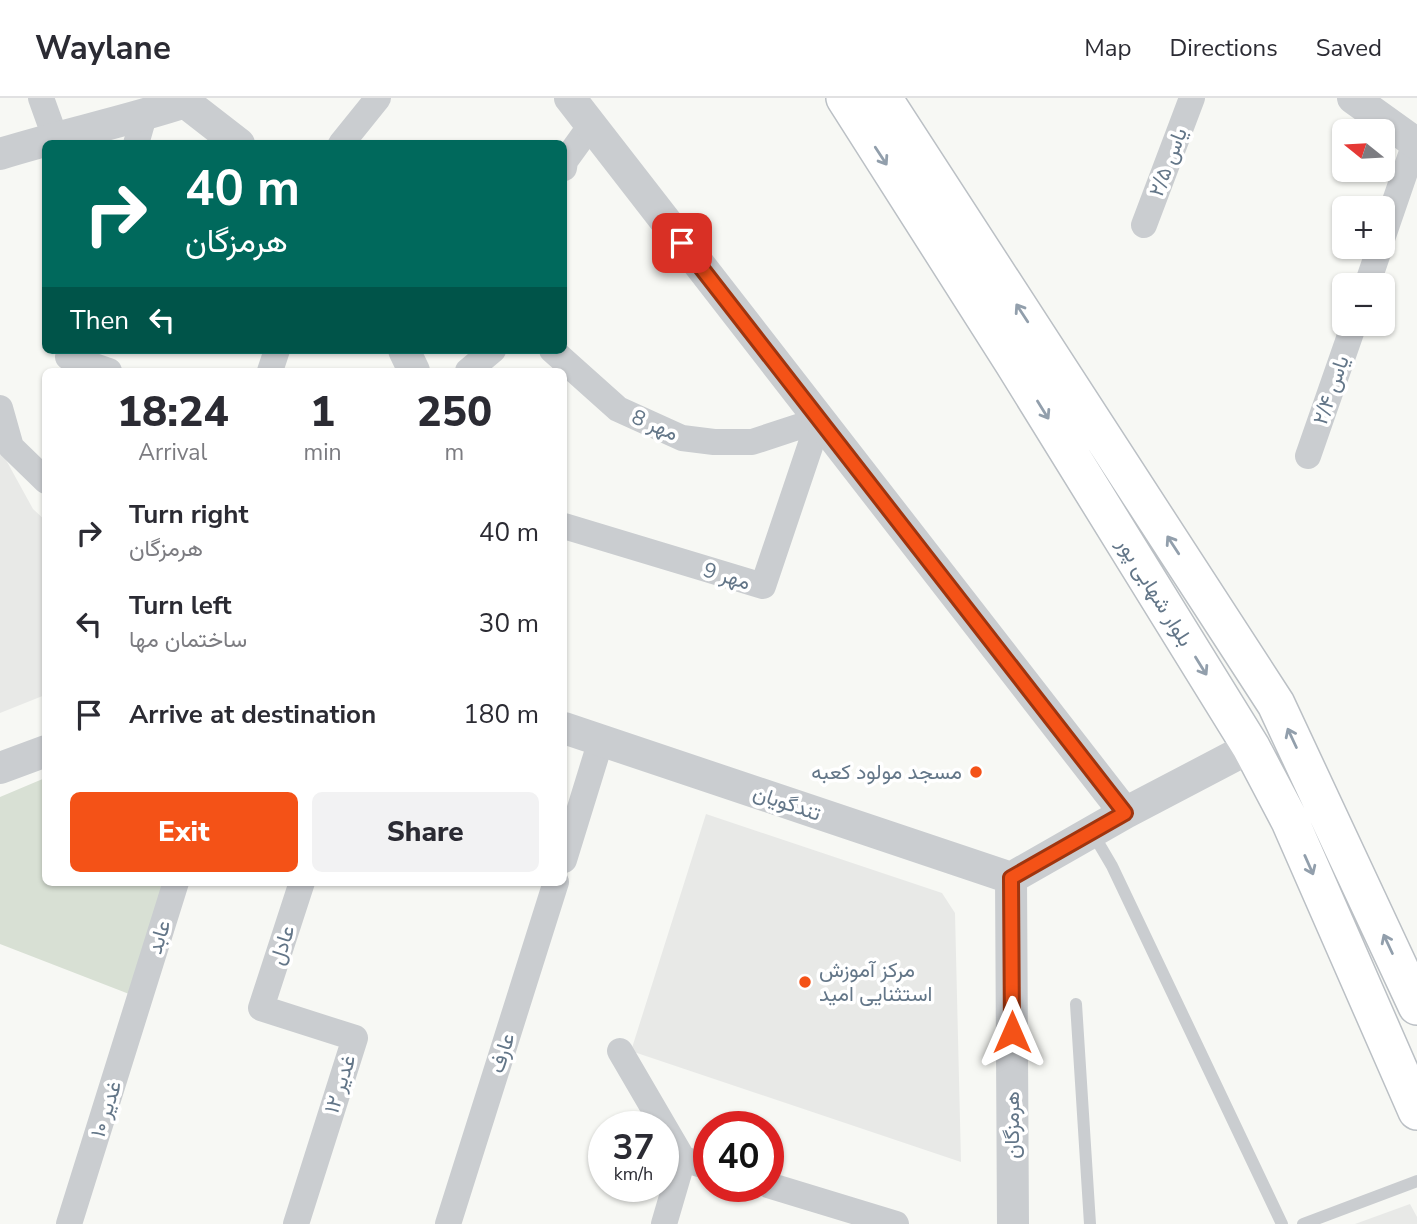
<!DOCTYPE html>
<meta charset="utf-8">
<style>
body{margin:0;font-family:"Nunito Sans",Vazirmatn,sans-serif;background:#f2f2f3;color:#2b2b33;height:100vh;display:flex;flex-direction:column;font-size:26px;white-space:nowrap}
*{box-sizing:border-box;margin:0}
p{font-size:23px;color:#7c7c81}
.icon{flex:none;width:38px;height:38px;fill:none;stroke:currentColor;stroke-width:2;stroke-linecap:round;stroke-linejoin:round}
.map{position:relative;flex:1;overflow:hidden}
.details{position:absolute;left:42px;top:270px;width:525px;height:518px;display:flex;flex-direction:column;background:#fff;border-radius:10px;box-shadow:0 2px 5px #0004}
.details>*{flex:none}
.banner{position:absolute;left:42px;top:42px;width:525px;height:214px;border-radius:10px;box-shadow:0 2px 5px #0004;background:#00695c;color:#fff;overflow:hidden}
.needle{width:46px;rotate:288deg}
.buttons{position:absolute;left:1332px;top:21px;display:grid;gap:14px}
.buttons a{display:grid;place-items:center;width:63px;height:63px;border-radius:10px;background:#fff;box-shadow:0 2px 5px #0004;font-size:35px}
.speed{position:absolute;left:588px;top:1013px;display:flex;gap:14px;font-size:35px;font-weight:700;text-align:center}
.speed>*{display:grid;place-content:center;width:91px;height:91px;border-radius:50%;background:#fff;box-shadow:0 2px 5px #0004;line-height:1}
.speed small{font-size:18px;font-weight:400}
.speed .limit{border:10px solid #d22;background:#fff;color:#111}
.pin{position:absolute;display:grid;place-items:center;width:60px;height:60px;color:#fff;margin:-30px;border-radius:14px;box-shadow:0 4px 10px #0006}
.me{position:absolute;width:77px;margin:-38px;rotate:0deg;stroke-linejoin:round;filter:drop-shadow(0 0 5px #0008)}
.turn{display:flex;align-items:center;gap:24px;height:147px;padding:0 28px;font-size:32px}
.turn .icon{width:91px;height:91px;stroke-width:2.5}
.turn b{display:block;font-size:49px;line-height:60px}
.then{display:flex;align-items:center;height:66px;padding:0 28px;background:#0003;gap:14px;font-size:26px}
.eta{display:flex;justify-content:space-evenly;align-items:center;height:119px;text-align:center}
.eta b{font-size:42px;font-weight:800;line-height:49px}
.cta{display:flex;gap:14px;margin-top:auto;padding:14px 28px}
.cta a{flex:1;height:80px;border-radius:10px;background:#f45217;color:#fff;font-size:28px;font-weight:800;line-height:80px;text-align:center}
.cta a+a{background:#f2f2f3;color:#2b2b33}
ul{padding:0;list-style:none}
li{display:flex;align-items:center;gap:21px;height:91px;padding:0 28px}
li div{flex:1}
li b{display:block;font-size:26px}
li em{font-style:normal}
header{display:flex;align-items:center;gap:42px;box-sizing:border-box;height:98px;padding:0 35px;background:#fff;border-bottom:2px solid #e1e1e2}
header strong{font-size:33px}
nav{display:flex;gap:38px;margin-inline-start:auto;font-size:24px}
.map>svg:first-child{display:block}
.built{fill:#e8e9e7}
.green{fill:#d8e0d4}
.lines{fill:none;stroke-linecap:round;stroke-linejoin:round}
.secondary-casing{stroke:#bbc0c5;stroke-width:40}
.service{stroke:#cacdd0;stroke-width:12}
.minor{stroke:#cacdd0;stroke-width:26}
.tertiary{stroke:#cacdd0;stroke-width:32}
.secondary{stroke:#fff;stroke-width:37}
.oneway{stroke:#929fac}
.route-casing{stroke:#9f350f;stroke-width:18}
.route{stroke:#f45217;stroke-width:12}
.poi-dot{fill:#f45217;stroke:#fff;stroke-width:2.5}
.labels{text-anchor:middle;stroke-width:7;stroke-linejoin:round;paint-order:stroke}
.street-label{font-size:21px;fill:#637688;stroke:#fff}
.poi-label{font-size:21px;fill:#637688;stroke:#fff;text-anchor:end}
</style>
<header>
<strong>Waylane</strong>
<nav><a>Map</a><a>Directions</a><a>Saved</a></nav>
</header>
<div class="map">
<svg width="1417" height="1126" viewBox="0 0 1417 1126">
<rect width="100%" height="100%" fill="#f7f8f4"/>
<path class="built" d="M0,351L33,411L46,423L45,597L0,615Z
M706,716L942,795L955,815L961,1064L631,953Z
M1410,1106L1417,1119V1126H1355Z"/>
<path class="green" d="M45,680L46,784H175L142,901L0,846V699Z"/>
<g class="lines">
<defs>
<path id="secondary" d="M845,0L1013,264L1251,649L1290,723L1417,1013
M883,0L1276,606L1417,908"/>
</defs>
<use href="#secondary" class="secondary-casing"/>
<path class="service" d="M1092,734L1112,768L1282,1126
M1076,906L1090,1126
M1303,1126L1417,1083"/>
<path class="minor" d="M41,0L55,39
M136,46L144,18
M341,46L378,0
M564,70L565,63L591,27
M1144,127L1192,0
M1382,141L1415,45
M1367,187L1380,149
M70,252L68,259L109,273
M552,252L618,311L682,340L714,344H752L819,322
M270,273L277,252
M468,273L493,252
M0,310L11,349L46,383
M1308,358L1354,226
M564,428L763,488L819,322
M564,762L601,642
M620,953L683,1061L709,1069
M768,1087L896,1126
M69,1126L176,784
M296,1126L355,940L261,910L302,784
M448,1126L556,784
M664,1126L683,1061"/>
<path class="tertiary" d="M570,0L1125,715
M1353,0L1417,46
M0,56C61,37 124,24 185,4L239,46
M404,252L414,273
M564,630L1011,780
M0,670L46,653
M1011,780L1013,1126
M1011,780L1125,715L1251,649"/>
<use href="#secondary" class="secondary"/>
</g>
<defs><path id="oneway-shaft" d="M-6 0H5M1.5-3L5.5 0L1.5 3" fill="none" stroke-width="1.6" stroke-linecap="round" stroke-linejoin="round" transform="scale(1.75)"/></defs>
<g class="oneway">
<use href="#oneway-shaft" transform="translate(881 58) rotate(57)"/>
<use href="#oneway-shaft" transform="translate(1022 215) rotate(-123)"/>
<use href="#oneway-shaft" transform="translate(1043 312) rotate(58)"/>
<use href="#oneway-shaft" transform="translate(1173 447) rotate(-123)"/>
<use href="#oneway-shaft" transform="translate(1201 568) rotate(58)"/>
<use href="#oneway-shaft" transform="translate(1292 640) rotate(-115)"/>
<use href="#oneway-shaft" transform="translate(1309 767) rotate(66)"/>
<use href="#oneway-shaft" transform="translate(1388 846) rotate(-115)"/>
</g>
<g class="lines">
<defs>
<path id="route" d="M682,145L1125,715L1011,780L1012,934"/>
</defs>
<use href="#route" class="route-casing"/>
<use href="#route" class="route"/>
</g>
<g class="poi-dot">
<circle cx="976" cy="674" r="7"/>
<circle cx="805" cy="884" r="7"/>
</g>
<g class="labels">
<g class="street-label">
<text transform="translate(1168 64) rotate(-69)" y="7">یاس ۲/۵</text>
<text transform="translate(1331 292) rotate(-71)" y="7">یاس ۲/۴</text>
<text transform="translate(655 327) rotate(23)" y="7">مهر 8</text>
<text transform="translate(727 478) rotate(17)" y="7">مهر 9</text>
<text transform="translate(1155 494) rotate(58)" y="7">بلوار شهابی پور</text>
<text transform="translate(787 705) rotate(19)" y="7">تندگویان</text>
<text transform="translate(159 839) rotate(-73)" y="7">عابد</text>
<text transform="translate(282 847) rotate(-72)" y="7">عادل</text>
<text transform="translate(502 955) rotate(-72)" y="7">عارف</text>
<text transform="translate(340 986) rotate(-72)" y="7">غدیر ۱۲</text>
<text transform="translate(106 1011) rotate(-72)" y="7">غدیر ۱۰</text>
<text transform="translate(1012 1027) rotate(-90)" y="7">هرمزگان</text>
</g>
<g class="poi-label">
<text x="962" y="681">مسجد مولود کعبه</text>
<text x="819" y="879" text-anchor="start">مرکز آموزش<tspan x="819" dy="24">استثنایی امید</tspan></text>
</g>
</g>
</svg>
<div class="buttons">
<a><svg class="needle" viewBox="-14 -14 28 28"><path d="M0-13l5 13h-10z" fill="#e53935"/><path d="M0 13l5-13h-10z" fill="#7c7c81"/></svg></a>
<a>+</a>
<a>−</a>
</div>
<div class="speed"><div>37<small>km/h</small></div><div class="limit">40</div></div>
<div class="pin" style="left:682px;top:145px;background:#d93025"><svg class="icon" aria-label="arrive" viewBox="0 0 24 24"><path d="M6 21V4h12l-3 4 3 4H6"/></svg></div>
<svg class="me" style="left:1012px;top:934px" viewBox="-20 -20 40 40"><path d="M0-17L14 15 0 8-14 15z" fill="#f45217" stroke="#fff" stroke-width="4"/></svg>
<div class="banner">
<div class="turn"><svg class="icon" aria-label="right" viewBox="0 0 24 24"><path d="M7 20v-9h11M14 6l5 5-5 5"/></svg><div><b>40 m</b>هرمزگان</div></div>
<div class="then">Then<svg class="icon" aria-label="left" viewBox="0 0 24 24"><path d="M17 20v-9H6M10 6l-5 5 5 5"/></svg></div>
</div>
<section class="details">
<div class="eta">
<div><b>18:24</b><p>Arrival</p></div>
<div><b>1</b><p>min</p></div>
<div><b>250</b><p>m</p></div>
</div>
<ul>
<li><svg class="icon" aria-label="right" viewBox="0 0 24 24"><path d="M7 20v-9h11M14 6l5 5-5 5"/></svg><div><b>Turn right</b><p>هرمزگان</p></div><em>40 m</em></li>
<li><svg class="icon" aria-label="left" viewBox="0 0 24 24"><path d="M17 20v-9H6M10 6l-5 5 5 5"/></svg><div><b>Turn left</b><p>ساختمان مها</p></div><em>30 m</em></li>
<li><svg class="icon" aria-label="arrive" viewBox="0 0 24 24"><path d="M6 21V4h12l-3 4 3 4H6"/></svg><div><b>Arrive at destination</b></div><em>180 m</em></li>
</ul>
<div class="cta"><a>Exit</a><a>Share</a></div>
</section>
</div>
